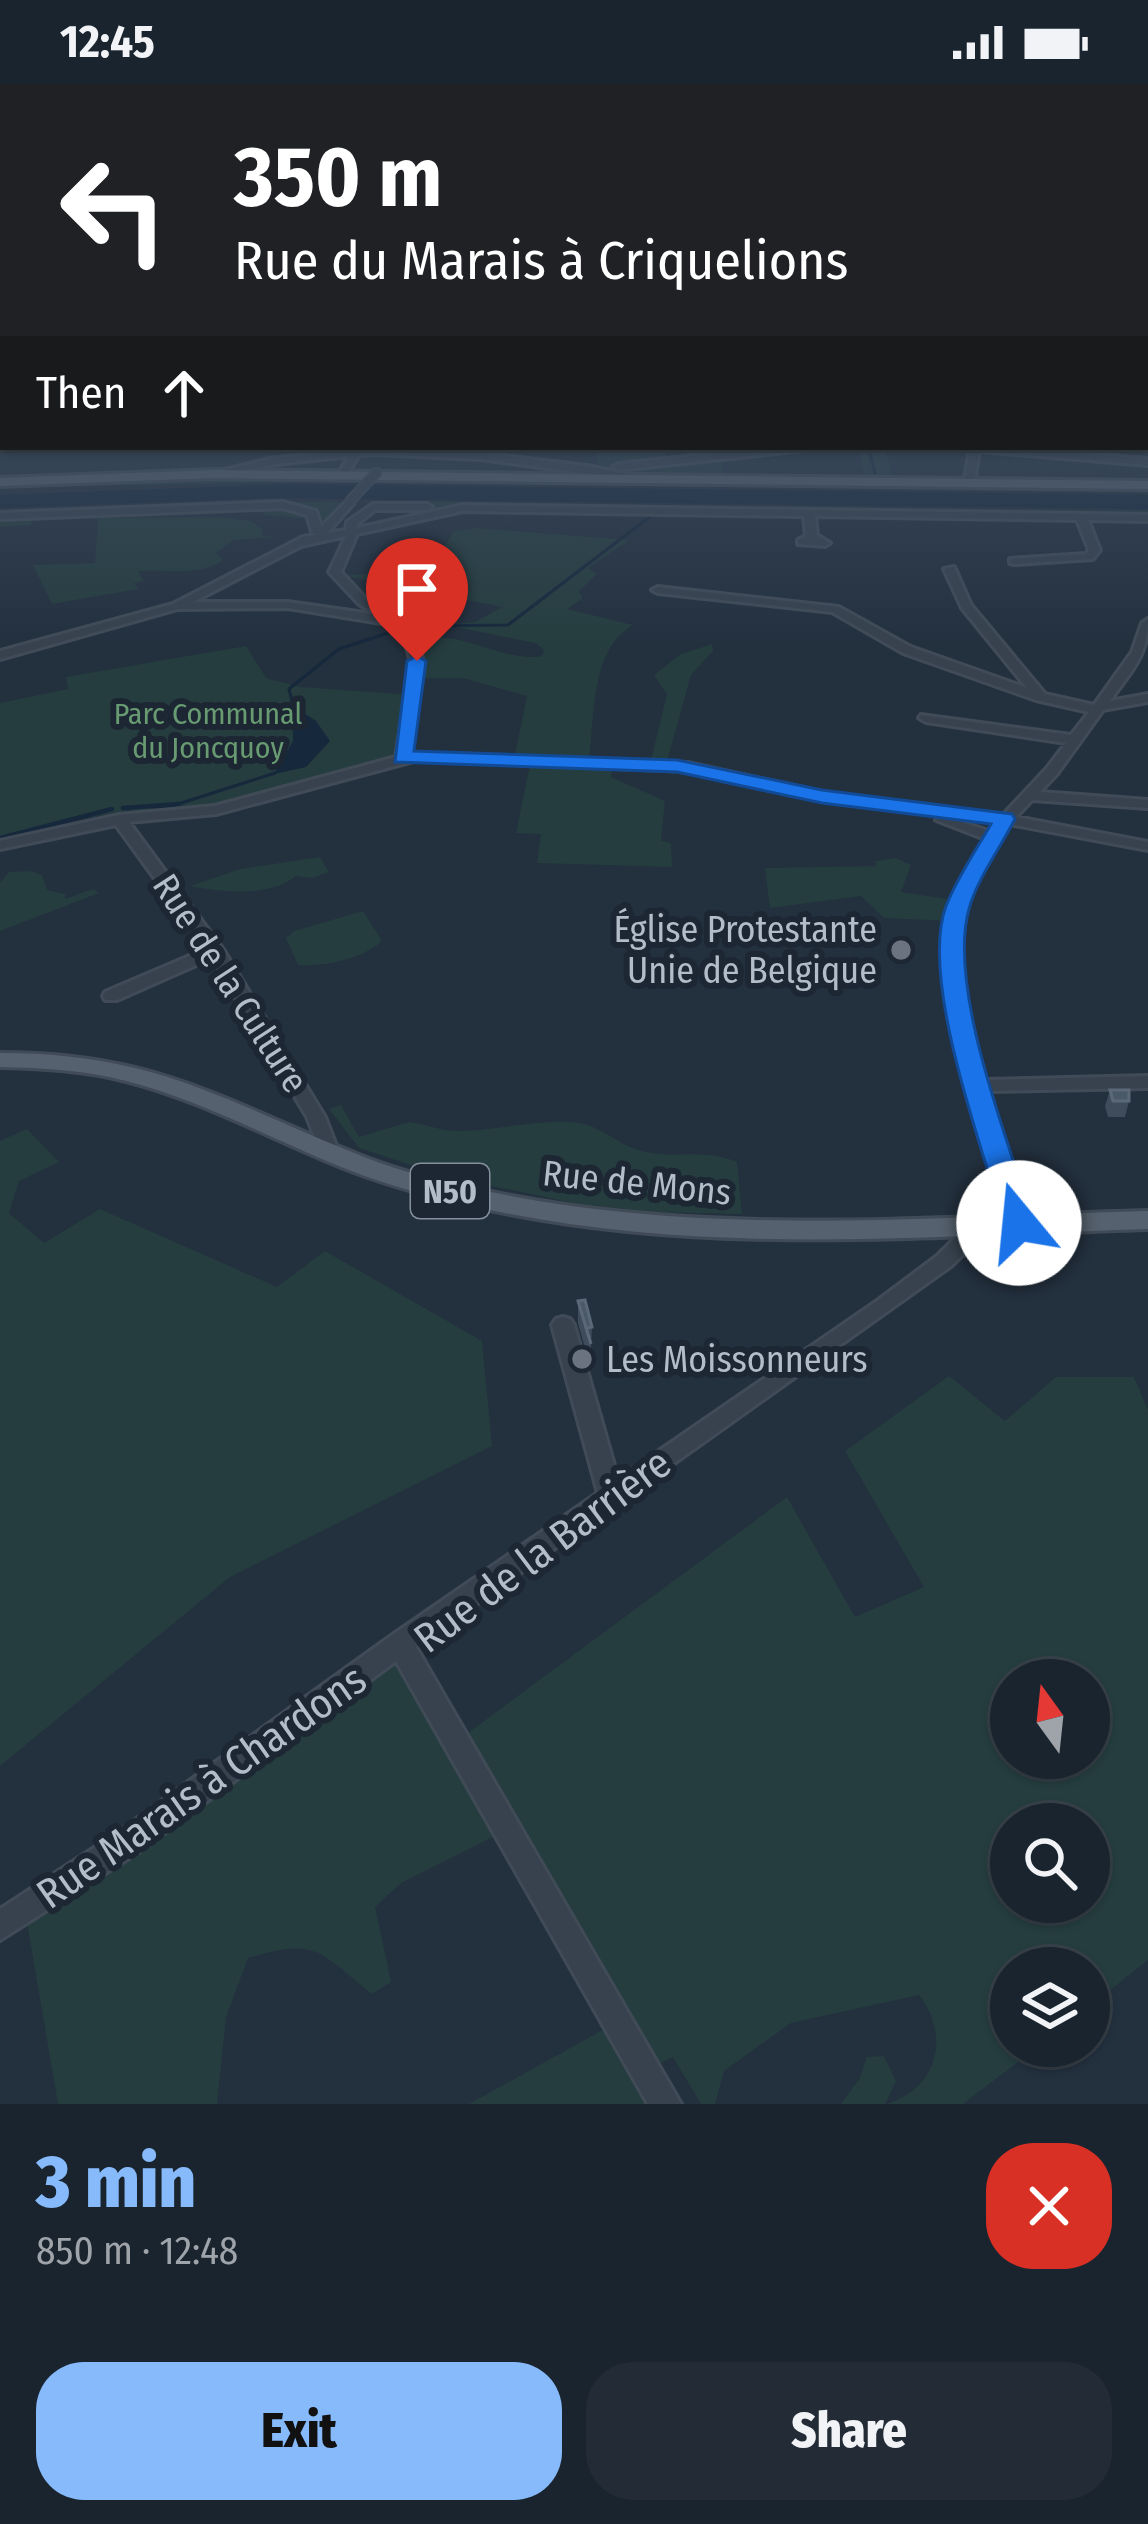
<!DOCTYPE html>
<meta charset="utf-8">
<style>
body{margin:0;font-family:"Fira Sans Condensed",sans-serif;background:#232c36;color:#f1f3f6;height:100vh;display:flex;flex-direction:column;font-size:45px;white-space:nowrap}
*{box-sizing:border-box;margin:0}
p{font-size:39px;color:#9fa4aa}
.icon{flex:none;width:66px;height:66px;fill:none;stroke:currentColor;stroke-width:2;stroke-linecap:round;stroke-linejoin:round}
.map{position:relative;height:2020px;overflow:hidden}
.details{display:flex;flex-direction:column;background:#1a242e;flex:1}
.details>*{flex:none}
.banner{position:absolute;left:0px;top:0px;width:1149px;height:366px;box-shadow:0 3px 9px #0004,0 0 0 3px #38414a;background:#202124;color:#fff;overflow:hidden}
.needle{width:78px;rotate:345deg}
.tools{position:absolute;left:990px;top:1575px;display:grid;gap:24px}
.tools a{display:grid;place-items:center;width:120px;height:120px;border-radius:50%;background:#1a242e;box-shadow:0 3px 9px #0004,0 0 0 3px #38414a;font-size:60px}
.pin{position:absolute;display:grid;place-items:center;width:102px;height:102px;color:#fff;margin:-123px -51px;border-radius:50% 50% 50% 0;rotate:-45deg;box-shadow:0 0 12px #0007}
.pin .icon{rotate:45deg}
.me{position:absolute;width:132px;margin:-66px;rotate:343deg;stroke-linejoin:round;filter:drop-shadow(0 0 9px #0008)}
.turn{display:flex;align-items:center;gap:42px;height:252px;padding:0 36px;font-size:54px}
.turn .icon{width:156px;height:156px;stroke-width:2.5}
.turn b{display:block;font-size:84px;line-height:102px}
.then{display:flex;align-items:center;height:114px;padding:0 36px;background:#0003;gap:24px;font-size:45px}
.round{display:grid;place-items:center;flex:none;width:126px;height:126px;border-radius:48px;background:#232c36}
.headline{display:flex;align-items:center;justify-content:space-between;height:204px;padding:0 36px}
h1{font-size:72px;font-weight:800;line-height:90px;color:#86bafb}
.action{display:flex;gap:24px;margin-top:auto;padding:24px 36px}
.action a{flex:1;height:138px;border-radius:48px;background:#86bafb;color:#111;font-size:48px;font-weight:800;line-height:138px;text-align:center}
.action a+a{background:#232c36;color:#f1f3f6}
.status{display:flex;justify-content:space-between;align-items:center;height:84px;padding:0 60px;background:#1a242e;direction:ltr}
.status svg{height:33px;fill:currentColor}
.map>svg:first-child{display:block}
.green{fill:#253d3f;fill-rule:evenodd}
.water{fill:#16283c}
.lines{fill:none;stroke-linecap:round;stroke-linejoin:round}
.stream-far1{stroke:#16283c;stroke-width:3}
.stream{stroke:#16283c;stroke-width:4.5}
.minor-casing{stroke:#404b57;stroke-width:6}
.major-casing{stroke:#404b57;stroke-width:6}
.minor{fill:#37424e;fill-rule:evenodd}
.major{fill:#55616e;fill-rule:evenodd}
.minor-bridge-casing{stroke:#404b57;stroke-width:12;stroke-linecap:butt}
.minor-bridge{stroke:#37424e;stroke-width:9}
.wall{fill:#3e4c5c}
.building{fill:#4a5968;stroke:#5b6877;stroke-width:3}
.route{fill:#1a73e8;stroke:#114b97;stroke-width:3}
.worship-dot{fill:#6b7280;stroke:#1c2733;stroke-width:4.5}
.labels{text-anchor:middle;stroke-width:12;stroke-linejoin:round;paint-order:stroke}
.far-park-label{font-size:30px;fill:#699b72;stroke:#1c2733}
.shield{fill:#1c2733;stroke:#86909c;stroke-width:3}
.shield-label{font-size:33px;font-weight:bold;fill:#b3bdc9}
.poi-label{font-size:36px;fill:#b3bdc9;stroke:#1c2733;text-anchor:end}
.street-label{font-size:36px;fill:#b3bdc9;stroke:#1c2733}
.near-street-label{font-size:42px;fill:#b3bdc9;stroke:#1c2733}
</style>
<div class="status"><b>12:45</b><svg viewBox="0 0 49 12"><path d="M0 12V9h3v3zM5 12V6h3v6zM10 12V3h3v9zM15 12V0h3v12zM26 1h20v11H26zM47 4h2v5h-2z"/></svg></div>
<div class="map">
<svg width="1148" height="2020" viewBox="0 0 1148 2020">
<rect width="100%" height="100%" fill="#23303e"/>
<path class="green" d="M593,363H667L669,378L721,372L725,396L866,397L858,363H884L895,399L1148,401V409L424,399L426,393L641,395L585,384L600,383Z
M133,391L326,394L320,398L25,403Z
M363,417L1148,427V434L439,427Z
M212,418H343L319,443L312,435L263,431L265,422L33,430L31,441L0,443V426Z
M220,433L251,437L263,446L262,452L279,453L234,456L216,469L223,476C198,494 163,484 138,487L144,497L134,499L139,505L52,520L33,481L95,479L98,434Z
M477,444L629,456L588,484L597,490L579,507L583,514L567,525L633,541C590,566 595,632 589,677L614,679L611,693L665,717L661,757L671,759L672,783L537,779L541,750L516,749L531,676L514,675L527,612L463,594H423L421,557C454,542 504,579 542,572L544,566L535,559L447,541L475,538L502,523L341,491L374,490L404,457L446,461L453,447Z
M712,560L713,567L691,591L666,681L650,680L667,610L654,591L681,570Z
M246,562L266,594L300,603L413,611L403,673L237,721L150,730L129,726L66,738L56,748L0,761V619L68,605L66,593Z
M320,773L329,788L312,794L296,792C269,815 217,807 190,802L240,785Z
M896,774L911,781L901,808L960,817L954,837L884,834L861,812L770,824L765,784L876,782L875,777Z
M31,787L42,791L47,806L65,810V815L93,805L99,809L0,847V799L9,788Z
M363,827L382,857C365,874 324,883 298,881L286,854L294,847Z
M341,1021L359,1053L409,1038C426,1040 439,1047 461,1047C498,1046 534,1036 571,1038C603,1040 618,1063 646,1068C680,1075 701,1064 737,1078L742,1130L650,1128L574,1119L444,1092L359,1064L329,1025Z
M27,1045L59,1078L19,1097L9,1129L44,1159L100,1125L277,1203L325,1167L482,1257L492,1362L230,1493L0,1682V1057Z
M949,1292L1005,1337L1056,1293H1134L1148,1326V1876L1089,1923V1884H1011V1962H1039L963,2020H887C939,2003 950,1951 919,1911L791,1939L724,1987L715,2020H701L673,1973L646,1987L507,1746L401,1799L375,1823L391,1898L372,1910C318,1867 318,1853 248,1874L226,1933L217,2020H58L25,1827L400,1560L457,1657L787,1413L855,1533L924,1503L845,1367ZM1011,1596H1089V1674H1011ZM1011,1740H1089V1818H1011Z
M608,1943L651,2020H469Z
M884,1972L896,1997L885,2020H841L860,1994L867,1973Z"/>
<path class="water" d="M288,400L1148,411V425L269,414L0,424V411Z
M292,621L316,637L330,657L306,683L274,690L293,657Z"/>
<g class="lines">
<path class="stream-far1" d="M667,363L668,373
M868,363L875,389
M421,542L508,541L652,431
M293,621L289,605L339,565L400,545
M152,723L172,722L275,689"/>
<path class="stream" d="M123,724L179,720
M0,754L112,725"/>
<defs>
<path id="minor" d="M3,351L5,363L0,366V352Z
M355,363L480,369L587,382L647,394L642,397L480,375L375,370L359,371L348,389L345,390L340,387L349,372L269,381L214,393L209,390L269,375L353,366Z
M778,363H810L805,366L618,386L613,383L618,380Z
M966,363H1005L1148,375V381L979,367L974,399L969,402L964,399L970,366Z
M349,415L353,416V420L328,448L317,451L312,448L307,431L283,424L0,435V429L283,418L316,427L321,443Z
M373,420H427L432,423L427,426H375L356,441L357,444L463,421L1148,431V437L1088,436L1100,466L1093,475L1014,480L1010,479V475L1086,470L1089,466L1077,436L815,432L817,451L830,459L825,462L798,460V456L806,452L804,432L463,427L357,450L341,488L367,516L387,527L389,529L384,532L411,539L423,577L410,670L688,679L822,708L1003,731L1047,684L1066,659L926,638L919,634L921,631L1071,651L1089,628L1036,616L903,569L832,528L658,509L652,506L658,503L839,523L911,563L1027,604L962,524L944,485L954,483L971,521L1045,610L1094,621L1132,568L1142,539L1148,535C1148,573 1130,588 1110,617L1148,610V618L1103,626L1057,690L1040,708L1148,716V724L1032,716L1016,733L1148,758V766L1009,740L1003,747C991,771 975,796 965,822C946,873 971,946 985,996L1148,992V1004L989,1007L1029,1139L1026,1144H1012L1009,1139L966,991L944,893L942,853L949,823L985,755L936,736L943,732L989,747L995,738L822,716L688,687L417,676L216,730L129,738L224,867L325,1033L339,1069L330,1075L321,1069L307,1033L212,874L117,916H105L103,912L105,908L206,865L116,741L0,765V757L119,731L215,722L396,673L411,577L400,542L288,524L177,525L0,575V567L173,520L303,453L346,446L347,438ZM346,452L329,488L359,520L379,531L288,518H193L301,462Z
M982,1133L989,1135L992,1140L989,1145L951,1182L416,1563L681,2020H648L396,1577L137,1769L0,1856V1825L117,1749L391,1552L598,1409L552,1241L556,1235L563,1233L570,1235L574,1241L618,1395L877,1217L937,1172L975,1135Z"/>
<path id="major" d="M214,386L1148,397V405L214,394L0,402V394Z
M0,969C46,969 90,973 135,984C209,1002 277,1038 347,1066C389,1084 433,1096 477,1105C697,1154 925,1133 1148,1127V1145C925,1152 696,1173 477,1123C426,1112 376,1098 329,1078C262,1050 197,1015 126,997C84,986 43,984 0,983Z"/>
</defs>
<use href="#minor" class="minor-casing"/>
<use href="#major" class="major-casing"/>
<use href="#minor" class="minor"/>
<use href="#major" class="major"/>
<defs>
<path id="minor-bridge" d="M349,418L378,387"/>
</defs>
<use href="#minor-bridge" class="minor-bridge-casing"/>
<use href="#minor-bridge" class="minor-bridge"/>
</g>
<path class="wall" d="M1110,1006L1129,1017L1125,1033H1108L1105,1022Z
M578,1217L592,1243L590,1282L578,1239Z"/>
<path class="building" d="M1110,1006H1129V1017H1113Z
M585,1216L592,1243L586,1244L591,1260L578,1217Z"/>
<linearGradient id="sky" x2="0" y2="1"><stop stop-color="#131a22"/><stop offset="0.5" stop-color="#3f4e63"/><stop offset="1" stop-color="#3f4e63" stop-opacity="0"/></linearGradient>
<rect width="1148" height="562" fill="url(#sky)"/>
<path class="route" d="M417,572L426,577L414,667L677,676L822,706L1012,730L1015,735C1001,763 977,795 969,825C947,904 1009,1060 1034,1139L1030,1147H1009L1004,1139C982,1064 919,894 946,822C957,794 976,766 991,740L822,719L677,688L395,678L407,577Z"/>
<g class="worship-dot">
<circle cx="901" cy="866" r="12"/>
<circle cx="582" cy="1275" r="12"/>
</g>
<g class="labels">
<g class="far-park-label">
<text x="208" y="640">Parc Communal<tspan x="208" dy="34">du Joncquoy</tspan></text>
</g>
<rect class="shield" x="411" y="1080" width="78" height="54" rx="9"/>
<g class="shield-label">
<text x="450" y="1119">N50</text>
</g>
<g class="poi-label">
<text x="877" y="858">Église Protestante<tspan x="877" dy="41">Unie de Belgique</tspan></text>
<text x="606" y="1288" text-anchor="start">Les Moissonneurs</text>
</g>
<g class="street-label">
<text transform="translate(231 899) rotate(57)" y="13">Rue de la Culture</text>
<text transform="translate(637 1098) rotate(6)" y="13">Rue de Mons</text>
</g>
<g class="near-street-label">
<text transform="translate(542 1466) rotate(-37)" y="15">Rue de la Barrière</text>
<text transform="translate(201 1702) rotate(-35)" y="15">Rue Marais à Chardons</text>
</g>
</g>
</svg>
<div class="tools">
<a><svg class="needle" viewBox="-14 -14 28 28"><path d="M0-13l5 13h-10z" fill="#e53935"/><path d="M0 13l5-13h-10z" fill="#9fa4aa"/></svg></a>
<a><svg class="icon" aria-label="search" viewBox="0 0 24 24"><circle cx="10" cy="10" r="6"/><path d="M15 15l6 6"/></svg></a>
<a><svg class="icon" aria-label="layers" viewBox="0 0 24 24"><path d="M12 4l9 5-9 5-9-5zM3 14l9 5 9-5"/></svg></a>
</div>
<div class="pin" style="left:417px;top:577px;background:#d93025"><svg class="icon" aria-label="arrive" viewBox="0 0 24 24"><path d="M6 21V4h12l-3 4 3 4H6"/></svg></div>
<svg class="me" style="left:1019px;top:1139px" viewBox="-20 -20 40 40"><circle r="19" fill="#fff"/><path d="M0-13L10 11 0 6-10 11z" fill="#1a73e8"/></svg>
<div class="banner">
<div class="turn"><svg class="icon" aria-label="left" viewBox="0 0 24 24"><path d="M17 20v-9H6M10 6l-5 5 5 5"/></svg><div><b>350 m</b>Rue du Marais à Criquelions</div></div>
<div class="then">Then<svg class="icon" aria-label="ahead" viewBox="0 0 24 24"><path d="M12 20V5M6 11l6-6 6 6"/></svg></div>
</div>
</div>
<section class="details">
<div class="headline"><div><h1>3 min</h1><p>850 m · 12:48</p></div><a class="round" style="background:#d93025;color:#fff"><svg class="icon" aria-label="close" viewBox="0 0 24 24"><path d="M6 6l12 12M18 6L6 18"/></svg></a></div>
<div class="action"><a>Exit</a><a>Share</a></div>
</section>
